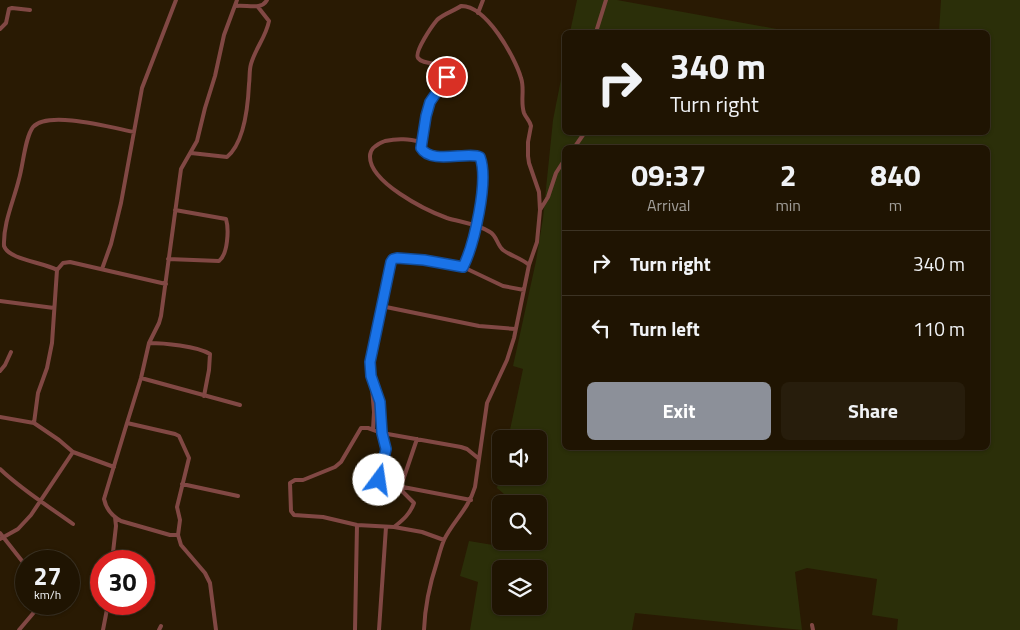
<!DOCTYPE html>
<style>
body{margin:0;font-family:"Titillium Web",sans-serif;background:#271d0c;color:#f1f3f6;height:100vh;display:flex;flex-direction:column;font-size:19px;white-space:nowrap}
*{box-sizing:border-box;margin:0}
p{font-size:16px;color:#a19e99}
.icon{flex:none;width:28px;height:28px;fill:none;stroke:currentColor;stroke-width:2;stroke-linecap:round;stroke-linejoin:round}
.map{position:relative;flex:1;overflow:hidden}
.sheet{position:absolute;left:562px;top:145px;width:428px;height:305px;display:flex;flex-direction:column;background:#1f1402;border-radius:8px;box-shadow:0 1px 4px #0004,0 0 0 1px #3c3324}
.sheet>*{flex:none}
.guide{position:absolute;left:562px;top:30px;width:428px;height:105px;border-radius:8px;box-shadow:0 1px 4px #0004,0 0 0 1px #3c3324;background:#1f1402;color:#f1f3f6;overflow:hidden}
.fabs{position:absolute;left:492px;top:430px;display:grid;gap:10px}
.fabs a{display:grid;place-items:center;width:55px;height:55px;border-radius:8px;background:#1f1402;box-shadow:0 1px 4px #0004,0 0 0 1px #3c3324;font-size:25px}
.speed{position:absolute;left:15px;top:550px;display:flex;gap:10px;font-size:25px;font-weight:700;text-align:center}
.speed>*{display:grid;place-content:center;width:65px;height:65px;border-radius:50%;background:#1f1402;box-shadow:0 1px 4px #0004,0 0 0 1px #3c3324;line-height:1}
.speed small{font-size:12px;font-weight:400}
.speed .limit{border:8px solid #d22;background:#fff;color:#111}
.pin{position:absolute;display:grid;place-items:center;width:42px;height:42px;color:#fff;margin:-21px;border:2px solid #fff;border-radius:50%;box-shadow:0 1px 5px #0007}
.me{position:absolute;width:55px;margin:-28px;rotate:14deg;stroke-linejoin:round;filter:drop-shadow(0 0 4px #0008)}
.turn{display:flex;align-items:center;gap:18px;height:105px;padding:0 25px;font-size:22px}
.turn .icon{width:65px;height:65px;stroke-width:2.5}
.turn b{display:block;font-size:35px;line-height:42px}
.eta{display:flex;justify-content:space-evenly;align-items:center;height:85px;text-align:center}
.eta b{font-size:30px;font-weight:700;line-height:35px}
.button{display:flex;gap:10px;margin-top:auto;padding:10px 25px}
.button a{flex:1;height:58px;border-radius:8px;background:#8c9099;color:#fff;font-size:20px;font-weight:700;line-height:58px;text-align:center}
.button a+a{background:#271d0c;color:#f1f3f6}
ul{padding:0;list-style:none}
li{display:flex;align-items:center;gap:15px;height:65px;padding:0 25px;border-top:1px solid #3c3324}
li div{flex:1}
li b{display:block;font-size:19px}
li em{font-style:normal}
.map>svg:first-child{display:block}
.green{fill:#2b2f09;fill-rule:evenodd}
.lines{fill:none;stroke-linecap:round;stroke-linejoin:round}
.street{stroke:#814844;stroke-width:4}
.route-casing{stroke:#114b97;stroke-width:12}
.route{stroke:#1a73e8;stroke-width:9}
</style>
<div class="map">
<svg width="1020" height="630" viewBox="0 0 1020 630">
<rect width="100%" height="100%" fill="#291a03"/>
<path class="green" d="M577,0H617L793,32H570Z
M941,0H1020V630H897L898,619L872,615L877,579L807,568L795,572L802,630L635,613L632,630H470L478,582L460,576L469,541L493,545L501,509V541H539V504H502L504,494L497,488L501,467V476H539V439H508L523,369L513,366L536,261L543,218L553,120L565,59V132H988V32H939ZM565,148H988V448H565ZM501,569H539V606H501Z"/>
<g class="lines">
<path class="street" d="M235,6C246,4 261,11 267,0
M478,13L483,0
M0,29L6,23L9,9L12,8L30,10
M596,32L606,0
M422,142C408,139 399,138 385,141C377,144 370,148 370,156C369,182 425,210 447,218C460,222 478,224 490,232C497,236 497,245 503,250C511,256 521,258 529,265
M574,148L585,132
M191,153L227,157C245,142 248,106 249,84C250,77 249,71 251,64C255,49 266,37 269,21L258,7
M168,259L219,261C228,254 229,229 226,219L175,210
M463,267C479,235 484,197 482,161L477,156L448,157L424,152L421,148L426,116L430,102L447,77L444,67C437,62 423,65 418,58C414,52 432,26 437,20C443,14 454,11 461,6C486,5 515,57 521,78C525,89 520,101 524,113C526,118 530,121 531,126L528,142V156L529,163L539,192L540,210
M102,269L111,244L121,203L142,88L176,0
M57,270C43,262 9,260 4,246C3,223 14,200 19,179C23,166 25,137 33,127C48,110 113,128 134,132
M0,301L54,308
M381,306L479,326L515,329
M149,343C163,343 197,346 210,354L209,370L204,396
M0,371L5,365L11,352
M141,378L240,405
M373,380L380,402L382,433L386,449L379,480L382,483L471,500
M0,417L34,423L59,440L73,452L114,467
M34,423L38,393L47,368L52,343L57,270L63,263L70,262L166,284
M127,423L104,499C106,509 112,516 121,521L170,535H178
M373,429L374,412L370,362L381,306L393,259L424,260L463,267L503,286L524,290
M0,469C22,490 48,506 73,524
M182,484L238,496
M394,527C403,520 410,514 414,503L403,492L401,486L417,439
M0,533L26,566
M0,539L18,529L31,515L73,452
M444,540L422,532L394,527L357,525L323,517L294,515L291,511L290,483L295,480H303L335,467L341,462L361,428H368L382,433L461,447L467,449L478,458
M112,561L116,526L115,517
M26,579V586
M812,625L813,630
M19,630L41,604
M103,630L108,604
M159,630L161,626
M216,630L210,583L205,573L181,545L178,535L180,520L177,507L189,458L179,436L175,434L127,423L141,378L149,343L159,323L161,316L181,169L197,141L205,108L215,76L224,35L237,0
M355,630L357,525
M379,630L386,527
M424,630C425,605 429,586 437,562C439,555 441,547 444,540C453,521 468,510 475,487L487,403L507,360L514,338L529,265L537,242L540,210L548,197L556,173L565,159"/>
</g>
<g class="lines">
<defs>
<path id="route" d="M379,480L386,449L382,433L380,402L371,376L370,362L391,262L393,259L397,258L424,260L463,267C474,245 489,181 480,157C468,151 431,165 421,148L426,116L430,102L447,77"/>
</defs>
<use href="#route" class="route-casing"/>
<use href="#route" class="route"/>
</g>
</svg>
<div class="fabs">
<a><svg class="icon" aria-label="sound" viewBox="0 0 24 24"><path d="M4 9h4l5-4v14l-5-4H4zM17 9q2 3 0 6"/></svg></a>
<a><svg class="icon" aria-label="search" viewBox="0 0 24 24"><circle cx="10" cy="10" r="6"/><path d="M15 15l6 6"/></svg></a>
<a><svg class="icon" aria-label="layers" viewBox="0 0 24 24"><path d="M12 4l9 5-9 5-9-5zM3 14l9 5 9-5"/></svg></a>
</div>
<div class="speed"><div>27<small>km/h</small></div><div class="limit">30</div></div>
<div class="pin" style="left:447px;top:77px;background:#d93025"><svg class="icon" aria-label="arrive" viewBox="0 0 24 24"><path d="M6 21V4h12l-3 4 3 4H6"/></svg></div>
<svg class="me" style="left:379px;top:480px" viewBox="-20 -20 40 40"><circle r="19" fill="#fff"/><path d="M0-13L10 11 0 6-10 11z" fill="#1a73e8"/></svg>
<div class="guide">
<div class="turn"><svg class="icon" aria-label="right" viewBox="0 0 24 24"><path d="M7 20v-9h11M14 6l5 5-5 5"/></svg><div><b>340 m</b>Turn right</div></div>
</div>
<section class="sheet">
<div class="eta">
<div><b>09:37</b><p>Arrival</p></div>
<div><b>2</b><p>min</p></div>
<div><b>840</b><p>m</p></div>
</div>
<ul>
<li><svg class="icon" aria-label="right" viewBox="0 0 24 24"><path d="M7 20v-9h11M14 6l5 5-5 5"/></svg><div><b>Turn right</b></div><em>340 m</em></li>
<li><svg class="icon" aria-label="left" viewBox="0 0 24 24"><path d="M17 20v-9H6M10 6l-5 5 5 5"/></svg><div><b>Turn left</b></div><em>110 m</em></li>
</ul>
<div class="button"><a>Exit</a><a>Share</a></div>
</section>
</div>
